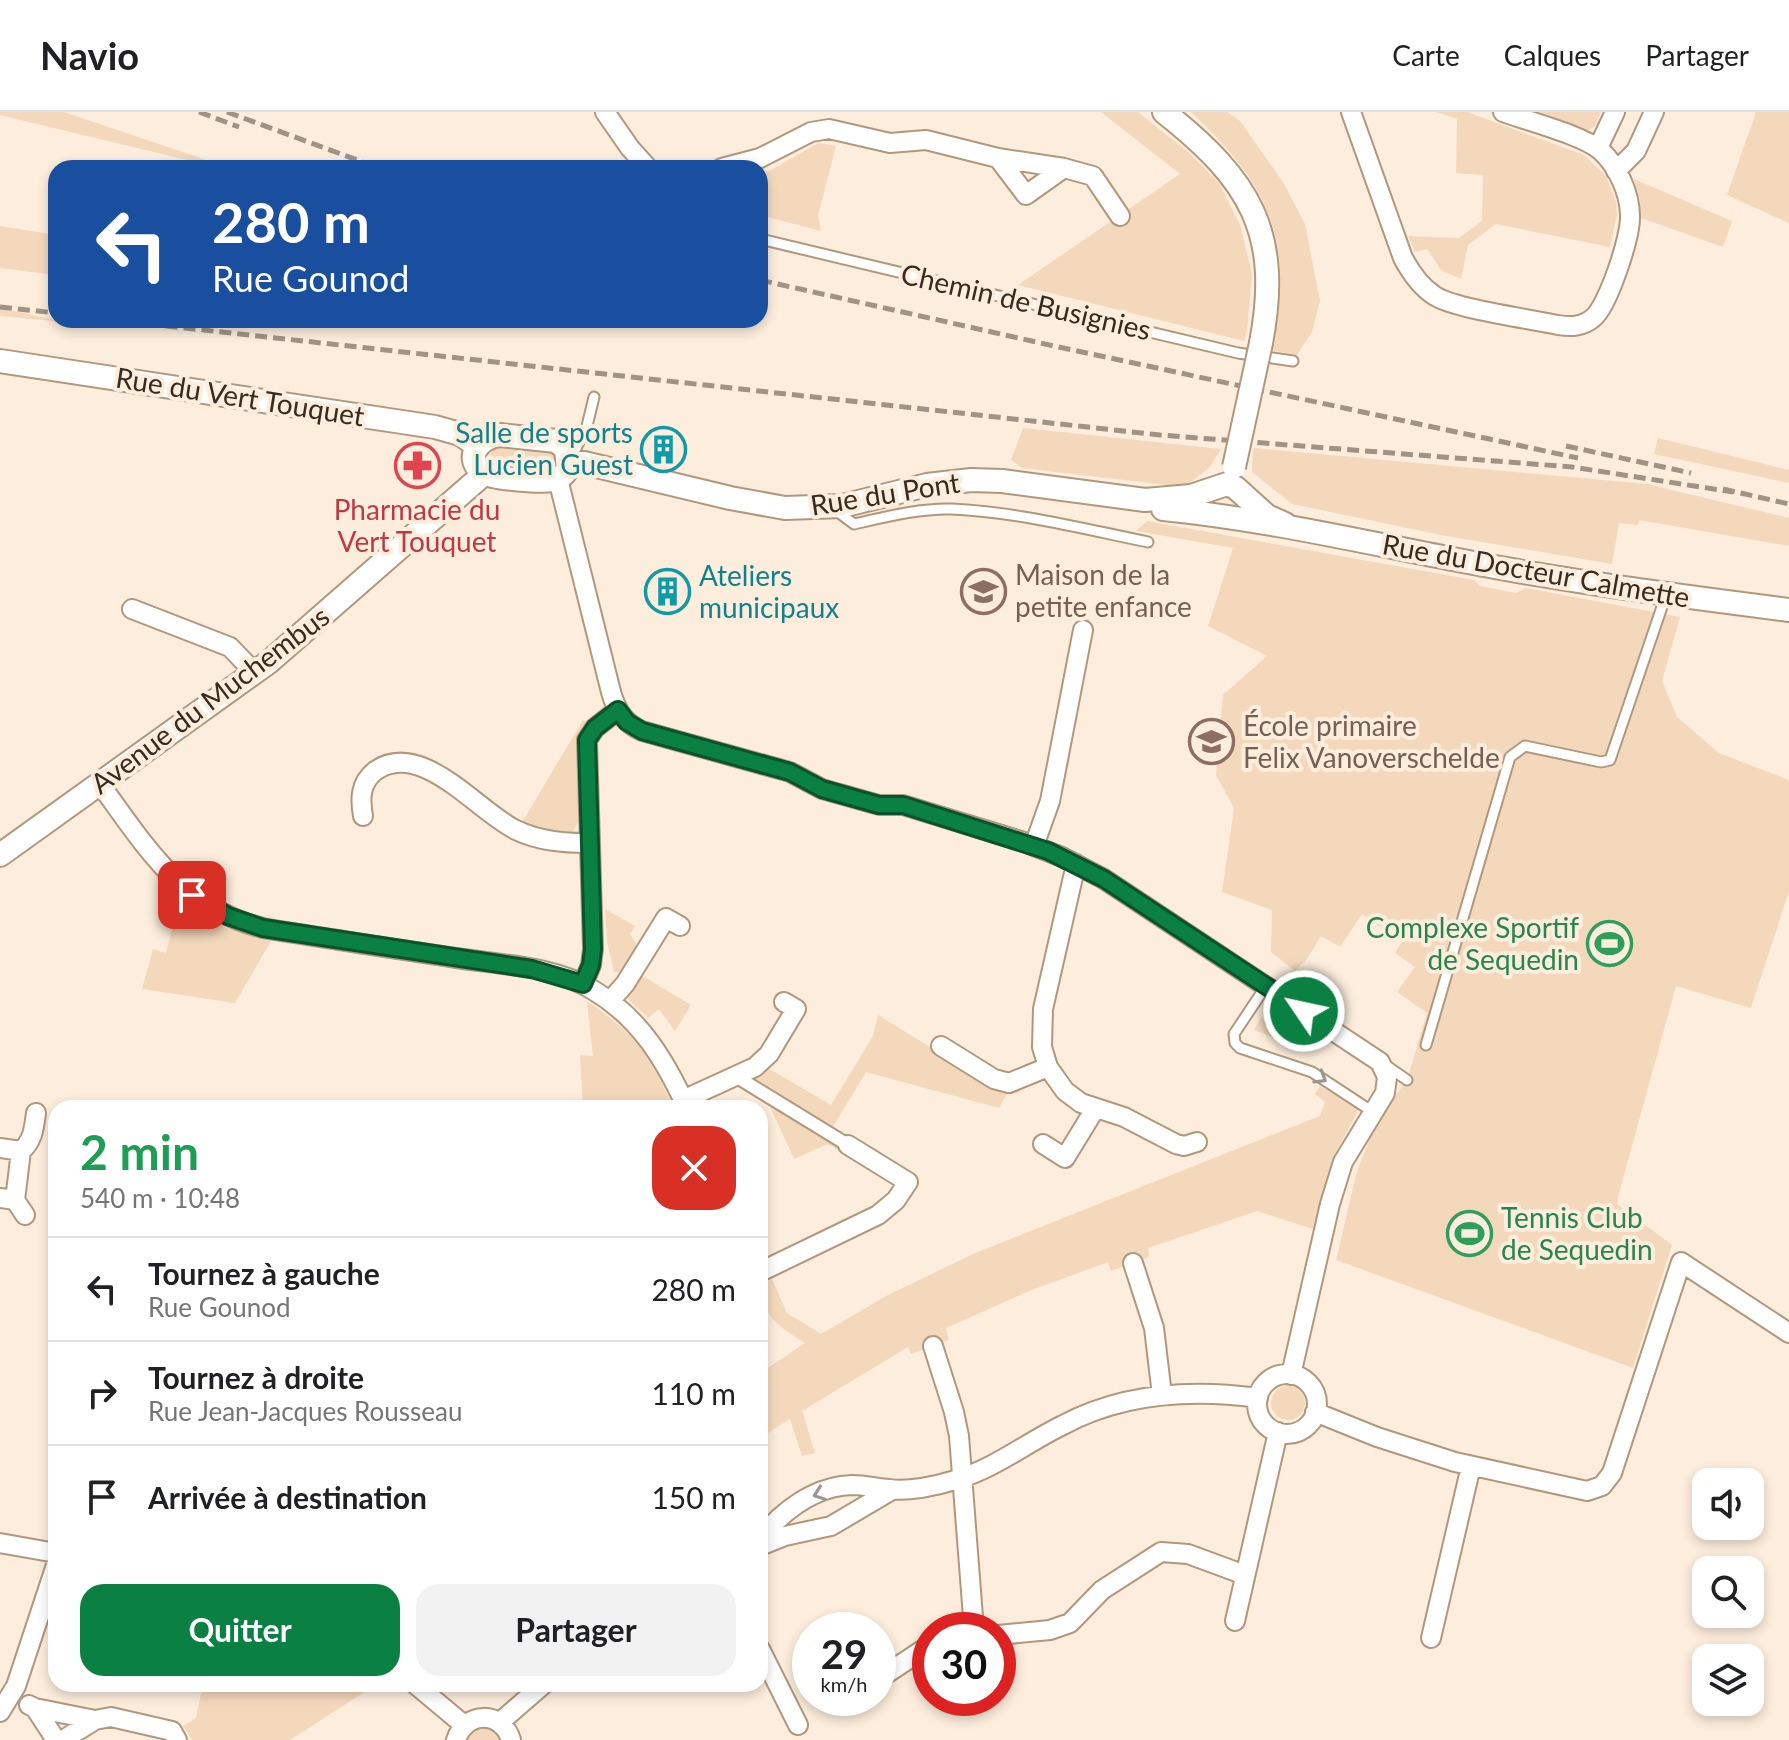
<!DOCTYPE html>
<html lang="fr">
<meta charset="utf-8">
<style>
body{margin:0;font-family:Lato,sans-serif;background:#f2f2f2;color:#202124;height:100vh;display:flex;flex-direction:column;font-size:30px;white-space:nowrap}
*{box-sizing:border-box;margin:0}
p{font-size:26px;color:#757577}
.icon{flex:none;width:44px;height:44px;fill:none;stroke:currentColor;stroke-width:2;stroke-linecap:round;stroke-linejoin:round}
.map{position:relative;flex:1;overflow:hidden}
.drawer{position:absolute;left:48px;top:988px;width:720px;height:592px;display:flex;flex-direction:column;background:#fff;border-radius:24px;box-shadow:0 4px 12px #0003}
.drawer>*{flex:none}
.hud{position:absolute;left:48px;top:48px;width:720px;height:168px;border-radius:24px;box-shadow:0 4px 12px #0003;background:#1a4fa0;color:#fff;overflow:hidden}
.fabs{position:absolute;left:1692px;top:1356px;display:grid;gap:16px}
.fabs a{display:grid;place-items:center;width:72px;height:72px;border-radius:16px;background:#fff;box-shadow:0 4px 12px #0003;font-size:40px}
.speed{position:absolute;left:792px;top:1500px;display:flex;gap:16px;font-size:40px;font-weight:700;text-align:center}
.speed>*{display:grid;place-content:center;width:104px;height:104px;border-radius:50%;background:#fff;box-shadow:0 4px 12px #0003;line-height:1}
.speed small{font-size:20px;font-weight:400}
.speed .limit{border:12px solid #d22;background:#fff;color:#111}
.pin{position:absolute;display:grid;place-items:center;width:68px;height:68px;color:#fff;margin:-34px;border-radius:16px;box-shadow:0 4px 12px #0006}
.me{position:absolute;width:88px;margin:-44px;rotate:304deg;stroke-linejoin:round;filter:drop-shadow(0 0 6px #0008)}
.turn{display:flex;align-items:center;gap:28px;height:168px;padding:0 32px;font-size:36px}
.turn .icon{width:104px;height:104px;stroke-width:2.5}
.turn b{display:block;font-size:56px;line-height:68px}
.round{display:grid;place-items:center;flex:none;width:84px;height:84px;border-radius:24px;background:#f2f2f2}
.summary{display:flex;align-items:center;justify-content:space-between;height:136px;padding:0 32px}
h1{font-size:48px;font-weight:700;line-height:60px;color:#1e9e55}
.button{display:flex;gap:16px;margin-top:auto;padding:16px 32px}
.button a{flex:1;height:92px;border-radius:24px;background:#0b8043;color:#fff;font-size:32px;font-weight:700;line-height:92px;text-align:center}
.button a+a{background:#f2f2f2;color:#202124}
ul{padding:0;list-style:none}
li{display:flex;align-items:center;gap:24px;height:104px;padding:0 32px;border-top:2px solid #e0e0e0}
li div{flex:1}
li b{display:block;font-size:30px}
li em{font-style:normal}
header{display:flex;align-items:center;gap:48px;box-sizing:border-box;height:112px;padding:0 40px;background:#fff;border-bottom:2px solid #e0e0e0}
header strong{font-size:38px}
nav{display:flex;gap:44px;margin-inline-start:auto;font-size:28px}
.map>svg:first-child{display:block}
.green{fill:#f3d8bb}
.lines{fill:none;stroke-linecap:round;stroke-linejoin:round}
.service-casing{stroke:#b1987d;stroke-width:13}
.pedestrian-casing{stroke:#b1987d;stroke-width:16}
.minor-casing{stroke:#b1987d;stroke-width:22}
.tertiary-casing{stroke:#b1987d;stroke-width:26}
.service{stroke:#fff;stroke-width:9}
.pedestrian{stroke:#fff;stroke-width:12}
.minor{stroke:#fff;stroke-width:18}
.tertiary{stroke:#fff;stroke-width:22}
.rail{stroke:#a09284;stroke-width:5;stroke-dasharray:12 6;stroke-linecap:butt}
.tertiary-bridge-casing{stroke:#b1987d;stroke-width:26;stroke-linecap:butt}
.tertiary-bridge{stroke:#fff;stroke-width:22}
.oneway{stroke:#9a9690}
.route-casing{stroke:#07532c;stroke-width:20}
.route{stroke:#0b8043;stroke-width:14}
.labels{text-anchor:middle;stroke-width:8;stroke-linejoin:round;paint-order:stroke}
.street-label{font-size:28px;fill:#362c21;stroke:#fdeddc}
.culture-label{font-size:28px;fill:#0d838f;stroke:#fdeddc;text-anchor:end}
.health-label{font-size:28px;fill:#be3a42;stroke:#fdeddc}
.education-label{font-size:28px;fill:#785e54;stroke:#fdeddc;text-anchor:start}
.leisure-label{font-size:28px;fill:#27864d;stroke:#fdeddc;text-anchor:end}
</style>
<header>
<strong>Navio</strong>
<nav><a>Carte</a><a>Calques</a><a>Partager</a></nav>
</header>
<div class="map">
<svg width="1789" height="1628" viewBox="0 0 1789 1628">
<rect width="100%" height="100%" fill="#fdeddc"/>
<path class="green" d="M0,0H64L230,56H220L0,3Z
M1101,0H1138L1188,40L1219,71L1240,113L1252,162L1247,218L1244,229L1018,173L1180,62Z
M1191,0H1227L1240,9L1283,70L1305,112L1320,189L1312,220L1297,243L1271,238C1296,130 1270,74 1191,0Z
M1437,0H1467L1584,43L1606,64L1616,90L1617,103L1610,135L1496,112L1468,133L1461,167L1441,158L1427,137L1415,140L1408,124L1459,126L1482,109L1483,63L1456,61L1457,7Z
M1539,0H1601L1595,14L1588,18Z
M1756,0H1789V111L1727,83Z
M818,31L836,34L818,103L821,119L760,103V61L773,57Z
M1634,67L1732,109L1723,135L1641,106L1640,88Z
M0,114L56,123V163L0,156Z
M0,196L64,210L0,204Z
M1023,316L1221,337L1209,356L1184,375L1022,356L1011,348Z
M1658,326L1789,358V371L1654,342Z
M499,332L547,338L554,343V353L543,359L498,354L493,350L490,342Z
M1253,336L1647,372L1789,406V434L1639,408L1638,413L1619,411L1612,452L1441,423L1292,392L1252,360Z
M1147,409L1474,468L1480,474L1516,481L1526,476L1680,505L1662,569L1677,605L1719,641L1789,668V779L1751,896L1676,874L1618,1085L1617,1092L1672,1133L1633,1256L1336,1148L1357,1059L1377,1009L1407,968L1427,901L1397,880L1415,855L1395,841L1402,829L1362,802L1340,835L1321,824L1307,847L1295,859L1271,840L1272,798L1222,780L1234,696L1216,663L1223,583L1267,544L1208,514L1233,436L1136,419Z
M583,608L589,611L583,618L579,630V708L574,718L566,724L520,714Z
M605,797L635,814L630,822L639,837C632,848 628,862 614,860L607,829Z
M191,798L227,816L271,829L235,891L142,877L153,837L166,841C171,823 172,804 191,798Z
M639,862L691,893L675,919L659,897L648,906L628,887V880Z
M587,889C637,924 648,941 674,996H583L580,943L593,944Z
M878,903L987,970L1018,977L1020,980L1006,983L999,996L866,960L831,1018L752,970L751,966L766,955L831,993L873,924Z
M1261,905L1310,939L1254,918Z
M1320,974L1359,997L1333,1045L1313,1117L1257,1099L1148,1136L1149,1145L1111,1159L1108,1150L1029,1179L946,1216L949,1228L911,1242L908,1235L802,1299L815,1341L802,1344L790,1307L760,1326V1261L805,1231C782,1217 762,1205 760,1174L772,1167L787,1201L821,1222L888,1183L975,1141L1320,1004L1325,990L1315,982Z
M767,988L843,1031L845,1039L843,1041L828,1032L794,1047Z
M1271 1291a17 17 0 1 1 34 0a17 17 0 1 1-34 0Z
M203,1572H377L290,1628H192L183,1614L196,1606Z
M491,1613L505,1628H465L471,1617Z"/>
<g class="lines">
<defs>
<path id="service" d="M760,127L1238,241L1293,249
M572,344L587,314L594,285
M834,397L854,412C885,405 920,396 952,397C1018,400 1084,417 1148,430
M1266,874L1234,922L1235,931L1240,936L1312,960L1373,1000
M1426,933L1510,645L1525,634L1601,650L1610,648L1666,483
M1387,954L1407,968"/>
<path id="pedestrian" d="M737,965L848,1033"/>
<path id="minor" d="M605,0L630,36L648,56
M1351,0L1403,146C1411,161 1421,175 1435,184C1456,197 1530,207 1558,213C1571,215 1582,215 1593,206C1608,194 1631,124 1630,104C1630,81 1617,53 1600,38C1582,23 1527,9 1503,0
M1598,36L1615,0
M998,46L1026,83L1064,56
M722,56L760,46L811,20L829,17L890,31L926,28L998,46L1064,56L1093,64L1120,104
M1616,59L1636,39L1654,0
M558,367L611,580C616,598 624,611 642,619L790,660L822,677L879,693H903L1021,729L1062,745L1104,767L1380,950L1387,965L1385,981L1343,1050L1330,1092L1291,1263
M132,497L230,535L255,561
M100,672C146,735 182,796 263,816C329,827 396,837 463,847C506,853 556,855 593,878C640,906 665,948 687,996
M363,704C360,687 360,671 375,659C421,626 478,700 516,718C539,729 563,731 588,731
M1034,734L1050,689L1083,518
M1076,752L1043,897L1042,935L1048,955L1065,979L1081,991L1124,1005L1176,1032L1184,1034L1197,1030
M583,872L591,853L593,837L587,628L595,616L618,598
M610,889L625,872L666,806L680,814
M941,934L994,967L1009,971L1048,955
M683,988L755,955L769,942L796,897L784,890
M1043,1032L1065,1046L1095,997
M0,1036L21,1039C33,1029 34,1016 36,1001
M0,1086L15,1088L25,1103
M15,1088L21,1039
M1133,1151L1154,1216L1162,1283
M760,1160L878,1103L896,1088L908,1070L848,1033
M933,1234L954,1300L959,1324L974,1518
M1257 1292a30 30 0 1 1 60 0a30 30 0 1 1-60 0Z
M1315,1300L1377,1325L1455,1350L1587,1379L1602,1374L1612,1361L1681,1150L1789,1221
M760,1426C784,1398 814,1374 852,1373C865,1373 876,1376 889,1377C908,1380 936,1374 955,1368C994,1357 1026,1331 1063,1313C1123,1281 1192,1277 1258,1286
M0,1431L56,1441
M760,1434L785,1424L831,1414L892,1378
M1235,1509L1278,1320
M998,1523L1050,1518L1070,1511L1102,1478L1161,1440L1188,1442L1245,1463
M1431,1526L1471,1354
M760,1537L798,1613
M880,1566L930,1533
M415,1572L464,1613
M29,1593L35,1596L56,1628
M35,1596L95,1608L111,1605L172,1619L177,1628
M0,1600L16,1574L56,1453
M500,1610L544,1572
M63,1628L95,1608
M456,1628C465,1599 502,1598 511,1628"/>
<path id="tertiary" d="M1164,0C1250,68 1282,120 1261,231
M0,249L435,315L460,322L477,334
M500,323L556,329L566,337L568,357C564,363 560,367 553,368C541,370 494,367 484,361C462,347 479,325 500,323Z
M569,351H584L730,386L785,396L842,394L927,373L971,368L1002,369L1145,388L1191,384L1227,372L1236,376L1267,404L1285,412
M1163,397C1265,407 1363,430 1463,449C1571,470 1680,484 1789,498
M0,743L269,550L485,361"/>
</defs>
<use href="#service" class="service-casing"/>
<use href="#pedestrian" class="pedestrian-casing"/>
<use href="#minor" class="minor-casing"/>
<use href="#tertiary" class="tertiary-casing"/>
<use href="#service" class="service"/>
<use href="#pedestrian" class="pedestrian"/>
<use href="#minor" class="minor"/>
<use href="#tertiary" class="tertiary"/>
<path class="rail" d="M199,0L239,15
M227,0L379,56
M760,168L1054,234L1578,346
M0,195L56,201
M112,208L1160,323L1572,355L1733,380
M1566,334L1691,361
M1723,377L1789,392"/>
<defs>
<path id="tertiary-bridge" d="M1234,355L1261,231"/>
</defs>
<use href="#tertiary-bridge" class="tertiary-bridge-casing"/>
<use href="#tertiary-bridge" class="tertiary-bridge"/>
</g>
<defs><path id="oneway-chevron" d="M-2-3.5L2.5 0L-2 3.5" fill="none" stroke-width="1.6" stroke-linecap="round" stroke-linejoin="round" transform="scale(2)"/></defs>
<g class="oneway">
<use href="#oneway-chevron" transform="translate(1321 966) rotate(32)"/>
<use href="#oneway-chevron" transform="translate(819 1382) rotate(160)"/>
</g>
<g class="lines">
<defs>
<path id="route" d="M192,783L228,804L263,816L532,857L583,872L591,853L593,837L587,628L595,616L618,598L627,610L642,619L790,660L822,677L879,693H903L1048,739L1104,767L1304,899"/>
</defs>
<use href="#route" class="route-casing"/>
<use href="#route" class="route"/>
</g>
<defs>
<symbol id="building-ring" viewBox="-11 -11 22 22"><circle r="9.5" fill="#fdeddc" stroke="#0f9aa8" stroke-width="1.5"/><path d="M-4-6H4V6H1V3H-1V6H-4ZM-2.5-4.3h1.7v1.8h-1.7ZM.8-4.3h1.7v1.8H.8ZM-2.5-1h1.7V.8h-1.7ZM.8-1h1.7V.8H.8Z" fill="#0f9aa8"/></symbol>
<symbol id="pharmacy-ring" viewBox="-11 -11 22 22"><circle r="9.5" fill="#fdeddc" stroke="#e0444e" stroke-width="1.5"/><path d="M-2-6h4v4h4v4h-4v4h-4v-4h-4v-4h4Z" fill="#e0444e"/></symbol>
<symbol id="school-ring" viewBox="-11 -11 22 22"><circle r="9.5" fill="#fdeddc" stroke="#8d6e63" stroke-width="1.5"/><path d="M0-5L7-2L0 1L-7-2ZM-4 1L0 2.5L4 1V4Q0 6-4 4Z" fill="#8d6e63"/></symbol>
<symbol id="stadium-ring" viewBox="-11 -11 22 22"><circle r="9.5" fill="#fdeddc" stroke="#2e9e5b" stroke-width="1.5"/><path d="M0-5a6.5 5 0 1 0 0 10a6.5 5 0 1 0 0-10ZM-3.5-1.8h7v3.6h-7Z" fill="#2e9e5b"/></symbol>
</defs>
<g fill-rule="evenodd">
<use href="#building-ring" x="638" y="312" width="51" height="51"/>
<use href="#pharmacy-ring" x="392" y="328" width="51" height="51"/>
<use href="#school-ring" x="958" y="454" width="51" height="51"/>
<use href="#building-ring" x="642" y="454" width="51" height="51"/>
<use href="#school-ring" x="1186" y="604" width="51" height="51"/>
<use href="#stadium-ring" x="1584" y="806" width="51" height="51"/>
<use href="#stadium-ring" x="1444" y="1096" width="51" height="51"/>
</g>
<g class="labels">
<g class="street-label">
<text transform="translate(1026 190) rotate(13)" y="10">Chemin de Busignies</text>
<text transform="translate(240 285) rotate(9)" y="10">Rue du Vert Touquet</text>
<text transform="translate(885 382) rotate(-9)" y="10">Rue du Pont</text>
<text transform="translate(1536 459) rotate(10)" y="10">Rue du Docteur Calmette</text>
<text transform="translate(210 588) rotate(-37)" y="10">Avenue du Muchembus</text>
</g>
<g class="culture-label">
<text x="633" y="331">Salle de sports<tspan x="633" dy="32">Lucien Guest</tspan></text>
<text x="699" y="474" text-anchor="start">Ateliers<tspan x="699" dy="32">municipaux</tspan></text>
</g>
<g class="health-label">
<text x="417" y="408">Pharmacie du<tspan x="417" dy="32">Vert Touquet</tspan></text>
</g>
<g class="education-label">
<text x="1015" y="473">Maison de la<tspan x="1015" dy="32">petite enfance</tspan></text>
<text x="1243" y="624">École primaire<tspan x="1243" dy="32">Felix Vanoverschelde</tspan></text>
</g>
<g class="leisure-label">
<text x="1579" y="826">Complexe Sportif<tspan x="1579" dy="32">de Sequedin</tspan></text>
<text x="1501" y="1116" text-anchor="start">Tennis Club<tspan x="1501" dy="32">de Sequedin</tspan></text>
</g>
</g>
</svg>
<div class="fabs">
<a><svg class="icon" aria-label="sound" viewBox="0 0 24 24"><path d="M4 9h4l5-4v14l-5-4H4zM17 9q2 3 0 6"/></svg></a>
<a><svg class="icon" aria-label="search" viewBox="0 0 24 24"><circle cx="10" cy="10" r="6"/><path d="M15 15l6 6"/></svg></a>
<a><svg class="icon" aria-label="layers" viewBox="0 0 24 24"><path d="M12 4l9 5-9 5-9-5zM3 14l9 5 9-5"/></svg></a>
</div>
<div class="speed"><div>29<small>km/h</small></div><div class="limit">30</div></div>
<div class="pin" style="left:192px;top:783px;background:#d93025"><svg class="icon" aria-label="arrive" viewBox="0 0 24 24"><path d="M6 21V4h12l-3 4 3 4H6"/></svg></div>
<svg class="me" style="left:1304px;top:899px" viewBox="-20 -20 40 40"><circle r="17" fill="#0b8043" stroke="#fff" stroke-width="3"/><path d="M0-11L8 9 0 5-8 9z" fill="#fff"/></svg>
<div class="hud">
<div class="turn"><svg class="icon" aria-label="left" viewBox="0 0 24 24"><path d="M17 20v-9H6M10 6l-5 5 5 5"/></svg><div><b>280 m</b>Rue Gounod</div></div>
</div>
<section class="drawer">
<div class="summary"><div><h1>2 min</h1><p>540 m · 10:48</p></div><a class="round" style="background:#d93025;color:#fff"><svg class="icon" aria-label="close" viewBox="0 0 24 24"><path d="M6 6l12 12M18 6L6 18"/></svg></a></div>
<ul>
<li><svg class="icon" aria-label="left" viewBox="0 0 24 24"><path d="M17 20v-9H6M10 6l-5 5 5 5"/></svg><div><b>Tournez à gauche</b><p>Rue Gounod</p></div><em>280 m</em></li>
<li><svg class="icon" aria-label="right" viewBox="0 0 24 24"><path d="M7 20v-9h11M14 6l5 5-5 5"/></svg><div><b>Tournez à droite</b><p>Rue Jean-Jacques Rousseau</p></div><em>110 m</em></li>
<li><svg class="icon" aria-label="arrive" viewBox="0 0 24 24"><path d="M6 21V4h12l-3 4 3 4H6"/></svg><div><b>Arrivée à destination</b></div><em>150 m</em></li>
</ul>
<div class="button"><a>Quitter</a><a>Partager</a></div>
</section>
</div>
